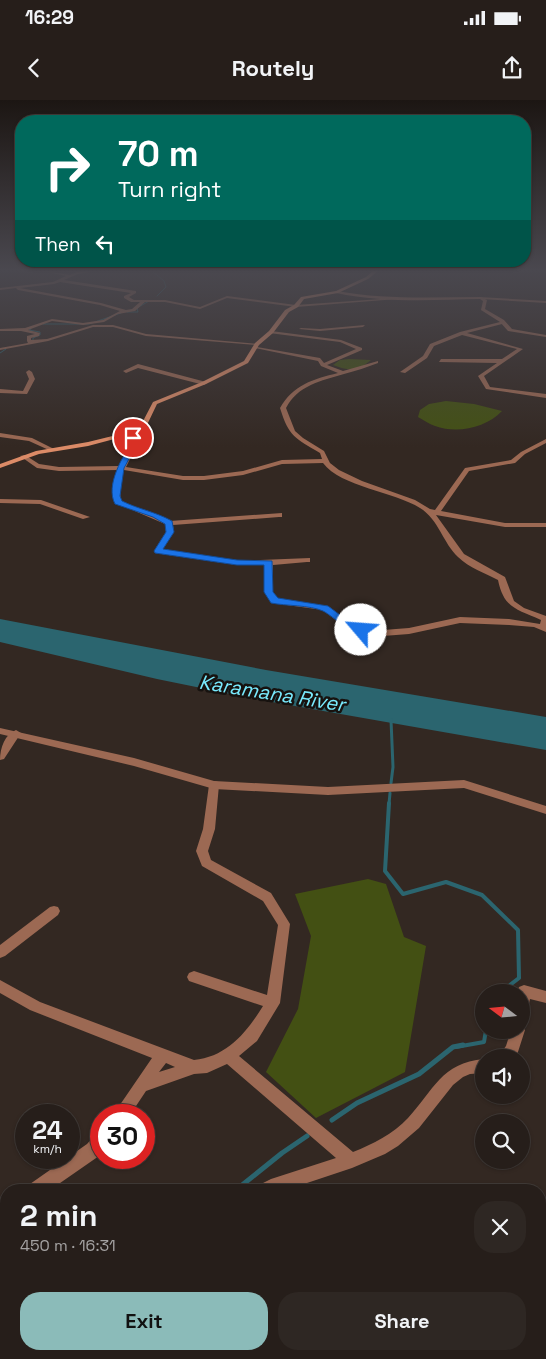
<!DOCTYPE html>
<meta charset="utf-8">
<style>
body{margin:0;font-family:"Space Grotesk",sans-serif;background:#2e2723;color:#f1f3f6;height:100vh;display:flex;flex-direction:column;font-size:19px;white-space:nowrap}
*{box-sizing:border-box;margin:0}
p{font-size:16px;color:#a4a2a2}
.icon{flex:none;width:28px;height:28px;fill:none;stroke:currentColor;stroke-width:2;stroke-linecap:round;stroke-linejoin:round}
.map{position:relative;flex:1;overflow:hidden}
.drawer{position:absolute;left:0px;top:1084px;width:546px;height:176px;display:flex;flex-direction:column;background:#261e1a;border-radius:20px 20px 0 0;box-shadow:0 1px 4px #0004,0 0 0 1px #423c39}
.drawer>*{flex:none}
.banner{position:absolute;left:15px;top:15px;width:516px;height:152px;border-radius:20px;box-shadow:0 1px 4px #0004,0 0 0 1px #423c39;background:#00695c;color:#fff;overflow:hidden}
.needle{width:32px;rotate:286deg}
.controls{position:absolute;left:475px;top:884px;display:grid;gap:10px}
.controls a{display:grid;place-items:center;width:55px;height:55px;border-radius:50%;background:#261e1a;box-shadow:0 1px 4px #0004,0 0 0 1px #423c39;font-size:25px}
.speed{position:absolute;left:15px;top:1004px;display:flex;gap:10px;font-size:25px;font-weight:700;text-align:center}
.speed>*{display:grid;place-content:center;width:65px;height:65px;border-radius:50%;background:#261e1a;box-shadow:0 1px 4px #0004,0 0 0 1px #423c39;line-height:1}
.speed small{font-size:12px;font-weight:400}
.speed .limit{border:8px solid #d22;background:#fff;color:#111}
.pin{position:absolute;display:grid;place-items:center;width:42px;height:42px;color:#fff;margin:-21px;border:2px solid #fff;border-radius:50%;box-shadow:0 1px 5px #0007}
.me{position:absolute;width:55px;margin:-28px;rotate:297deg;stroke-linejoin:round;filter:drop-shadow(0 0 4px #0008)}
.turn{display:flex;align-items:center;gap:18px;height:105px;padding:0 20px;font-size:22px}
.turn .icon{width:65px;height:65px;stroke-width:2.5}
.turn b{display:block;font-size:35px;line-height:42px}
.then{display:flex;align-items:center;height:48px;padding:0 20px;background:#0003;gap:10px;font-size:19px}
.round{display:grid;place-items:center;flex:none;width:52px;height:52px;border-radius:20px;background:#2e2723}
.head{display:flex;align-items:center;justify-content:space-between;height:85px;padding:0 20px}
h1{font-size:30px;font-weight:600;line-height:38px}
.action{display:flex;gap:10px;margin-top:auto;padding:10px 20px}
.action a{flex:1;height:58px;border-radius:20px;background:#8bbbb9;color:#111;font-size:20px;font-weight:600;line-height:58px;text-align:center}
.action a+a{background:#2e2723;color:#f1f3f6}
.status{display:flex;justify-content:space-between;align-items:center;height:35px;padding:0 25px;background:#261e1a;direction:ltr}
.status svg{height:14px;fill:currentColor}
header{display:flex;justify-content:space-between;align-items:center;height:65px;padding:0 20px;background:#261e1a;font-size:22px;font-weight:600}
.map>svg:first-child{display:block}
.green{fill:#435013}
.water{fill:#2b656f}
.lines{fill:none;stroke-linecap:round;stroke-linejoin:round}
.stream-far3{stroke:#2b656f;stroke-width:1}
.stream-far2{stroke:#2b656f;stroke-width:3}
.stream-far1{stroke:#2b656f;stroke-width:4}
.stream{stroke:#2b656f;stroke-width:5}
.minor{fill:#9c6953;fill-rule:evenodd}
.tertiary{fill:#9c6953;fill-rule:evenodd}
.secondary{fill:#dc8b67;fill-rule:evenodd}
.route{fill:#1a73e8;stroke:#114b97}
.labels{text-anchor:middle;stroke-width:5;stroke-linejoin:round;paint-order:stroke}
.water-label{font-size:20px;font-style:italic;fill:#79eafd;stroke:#17120f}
</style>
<div class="status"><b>16:29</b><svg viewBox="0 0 49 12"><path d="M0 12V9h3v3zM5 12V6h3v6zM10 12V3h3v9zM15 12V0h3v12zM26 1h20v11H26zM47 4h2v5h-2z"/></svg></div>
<header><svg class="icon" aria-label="back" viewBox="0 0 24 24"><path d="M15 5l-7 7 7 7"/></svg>Routely<svg class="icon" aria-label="share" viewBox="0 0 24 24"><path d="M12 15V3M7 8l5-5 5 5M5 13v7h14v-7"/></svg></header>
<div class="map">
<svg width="546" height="1259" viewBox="0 0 546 1259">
<rect width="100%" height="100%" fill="#332822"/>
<path class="green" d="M349,259L371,260C357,272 349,271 333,265L340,260Z
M446,301L474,304L502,311C486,328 457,334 435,326C429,324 424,320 418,317L420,310L429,304Z
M368,779L386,784L404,837L426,846L405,972L316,1018L266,972L298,909L311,836L295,794Z"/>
<path class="water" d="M0,519L266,570L546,617V650L255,599L157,579L0,542Z"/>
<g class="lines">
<path class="stream-far3" d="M152,171L164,181L166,187L157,196
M127,212H138L137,208L149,201
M43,224H89L121,213
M31,229L29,230L40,232V235L33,238V240
M0,253L6,249"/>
<path class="stream-far2" d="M391,620L393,667L391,683
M389,704L390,693"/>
<path class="stream-far1" d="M389,703L385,771L403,794L446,782L482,795L518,830L519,878L501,892
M456,947L484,942L486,930"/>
<path class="stream" d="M332,1020L357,1003L419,974L453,947L463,945
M236,1090L282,1053L307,1036
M179,1259L181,1254"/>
<path class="minor" d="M44,171L70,175L77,172L95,171L78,174L64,180L136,191V193L129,197L134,200H165L200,207L227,196L296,205L395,198L397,199L296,207L227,198L200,209L165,202H145L135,211L118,214L104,222L83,225L52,221L28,230L40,233L39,236L31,238V240L47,239L93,225H113L146,234L259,244L257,245L146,236L113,227H93L48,241L0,250V248L28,243L27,241V236L35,234L21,231H0V229L25,228L52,219L83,223L103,220L120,211L100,205L18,190L16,188L0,190V188L53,182L66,176ZM60,182L131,193L124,196V198L131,202H140L132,209L126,210L101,203L20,188L54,184Z
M479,197L546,201V203L481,199Z
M504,221L506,223L467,233L523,249L484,276L490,287L546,294V298L486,289L478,276L497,263L439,262L441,259H502L517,249L462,235L434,246L427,258L405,273L400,272L423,256L430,244L460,232Z
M365,225L363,227L320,231L299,229L301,228L320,229Z
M271,231L341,240L362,248V250L327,265L343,271L378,261V263C367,267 356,271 344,274C321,281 298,285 286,308L295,331L303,338L324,351L330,363L339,370L362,381L415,400L430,409L435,410L465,368L511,360L521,352L546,339V343L525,354L515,363L469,371L441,411L505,423H546V427H505L436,415L464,454L505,477L514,501L524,508L546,516V532L534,527L509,525L460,523L409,534L383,536L358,532L338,522L323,510L272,503L265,492V465H237L155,453L154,451L166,432L165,424L116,403C111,392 114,381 118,370L59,371L37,368L20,356L25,355L39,364L59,367L119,366L133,340L116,337L115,336L118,334L140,339L126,367L183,376H204L243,371L282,360L322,359L320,353C295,338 289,337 280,308C293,285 313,279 338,273L321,266L318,261L255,248L257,247L320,258L324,263L356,249L340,242L269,233ZM323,363C341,387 395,392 420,408C439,420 443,443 458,457C469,468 485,473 498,480C504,509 517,509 541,520L540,524L509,519L460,517L409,528L383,530L363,528L344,518L328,506L278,499L273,492V465L307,462H310V458L237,461L163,449L174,432L173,425L279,417H282V413L170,421L121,401C119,390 121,381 124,370L183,380H204L243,375L282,364Z
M138,264L206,282L207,283L204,285L138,268L126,273L123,271Z
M29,270L32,272L35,279L27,294L0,293V289L23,291L29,279L26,272Z
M0,333L32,338L54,349L51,351L29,341L0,337Z
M0,399L41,400L90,417L83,419L40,404L0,403Z
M16,630L21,633L4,659L0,660C0,648 5,634 16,630Z
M214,681L218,682L219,685L215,729L208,751L211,760L271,793L290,824L280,903L257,941L239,956L353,1052C373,1044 393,1034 408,1018C434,990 441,963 484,959V973L470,974L463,977L453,985L419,1028L398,1046L385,1054L352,1068L286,1090H259L261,1084L271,1079L336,1058L227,964L207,973L194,974L146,991L130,1015H113L152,958L30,910L0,893V880L40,902L194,960C227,957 247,932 263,906L189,881L187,877L189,873L194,871L267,895L278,825L263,801L202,766L196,751L203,729L209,685L210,682ZM166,963L175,967L159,972Z
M54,806L58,807L60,811L58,815L5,856L0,858V845L50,807Z
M524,885L546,891V903L530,899L526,917L521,919V892H517L519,887Z
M521,925L525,930L517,955L514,958H497L506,946L511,930H521Z
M101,1031V1052L99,1056L50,1090H28L30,1084L87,1044L96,1034Z
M6,1103V1121L0,1123V1105Z
M222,1254H240L241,1259H223Z"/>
<path class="tertiary" d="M337,191C385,200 433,197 481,197L487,200L485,209L504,220L512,229L546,235V237L508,231L500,222L481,210L483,201L480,199C432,200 383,203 336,193Z
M0,628L134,658L214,681L328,687L464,680L546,706V714L464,688L328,695L214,689L134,666L0,634Z"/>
<path class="secondary" d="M373,171H378L368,179L338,193L304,199L298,207L289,212L273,233L259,245L248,263L206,284L157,304L146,327L137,333L88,346L39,354L0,368V364L36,351L88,342L133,331L141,325L153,302L202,282L244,261L255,243L269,231L285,210L294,205L301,197L336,191L366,177Z"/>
</g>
<linearGradient id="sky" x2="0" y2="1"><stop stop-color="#1c1613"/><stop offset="0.49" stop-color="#4a484f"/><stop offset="1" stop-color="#4a484f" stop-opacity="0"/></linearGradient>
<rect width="546" height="347" fill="url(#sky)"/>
<path class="route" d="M133,336L140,339L124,368L120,396L122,401C138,409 156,412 172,421L174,432L163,449L237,460L272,461L273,492L278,498L328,506L344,518L364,528V532C349,535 335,517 323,511C310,505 286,506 271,503L264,492V465H237L155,453L154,451L166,432L165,424L153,417L115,404C105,385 123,356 133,340L130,338Z"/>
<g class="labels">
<g class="water-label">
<text transform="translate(272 593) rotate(9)" y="7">Karamana River</text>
</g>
</g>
</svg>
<div class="controls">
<a><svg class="needle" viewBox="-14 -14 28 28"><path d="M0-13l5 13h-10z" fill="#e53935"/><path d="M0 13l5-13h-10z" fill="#a4a2a2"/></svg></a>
<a><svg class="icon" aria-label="sound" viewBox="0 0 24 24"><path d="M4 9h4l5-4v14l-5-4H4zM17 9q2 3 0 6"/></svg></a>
<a><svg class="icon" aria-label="search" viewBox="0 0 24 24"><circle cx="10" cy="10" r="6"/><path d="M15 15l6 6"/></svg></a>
</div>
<div class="speed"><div>24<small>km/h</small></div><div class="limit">30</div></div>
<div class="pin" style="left:133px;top:338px;background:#d93025"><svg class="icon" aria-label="arrive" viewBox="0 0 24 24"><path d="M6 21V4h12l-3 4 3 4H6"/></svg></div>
<svg class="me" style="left:361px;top:530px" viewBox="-20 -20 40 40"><circle r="19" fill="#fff"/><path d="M0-13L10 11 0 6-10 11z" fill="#1a73e8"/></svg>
<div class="banner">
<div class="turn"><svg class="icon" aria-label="right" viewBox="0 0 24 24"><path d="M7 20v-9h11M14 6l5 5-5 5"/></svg><div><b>70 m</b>Turn right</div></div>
<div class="then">Then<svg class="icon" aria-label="left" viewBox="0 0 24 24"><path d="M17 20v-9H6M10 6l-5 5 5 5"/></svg></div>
</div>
<section class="drawer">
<div class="head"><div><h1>2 min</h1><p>450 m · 16:31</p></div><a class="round"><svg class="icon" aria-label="close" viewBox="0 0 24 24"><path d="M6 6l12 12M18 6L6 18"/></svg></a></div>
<div class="action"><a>Exit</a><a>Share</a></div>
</section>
</div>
